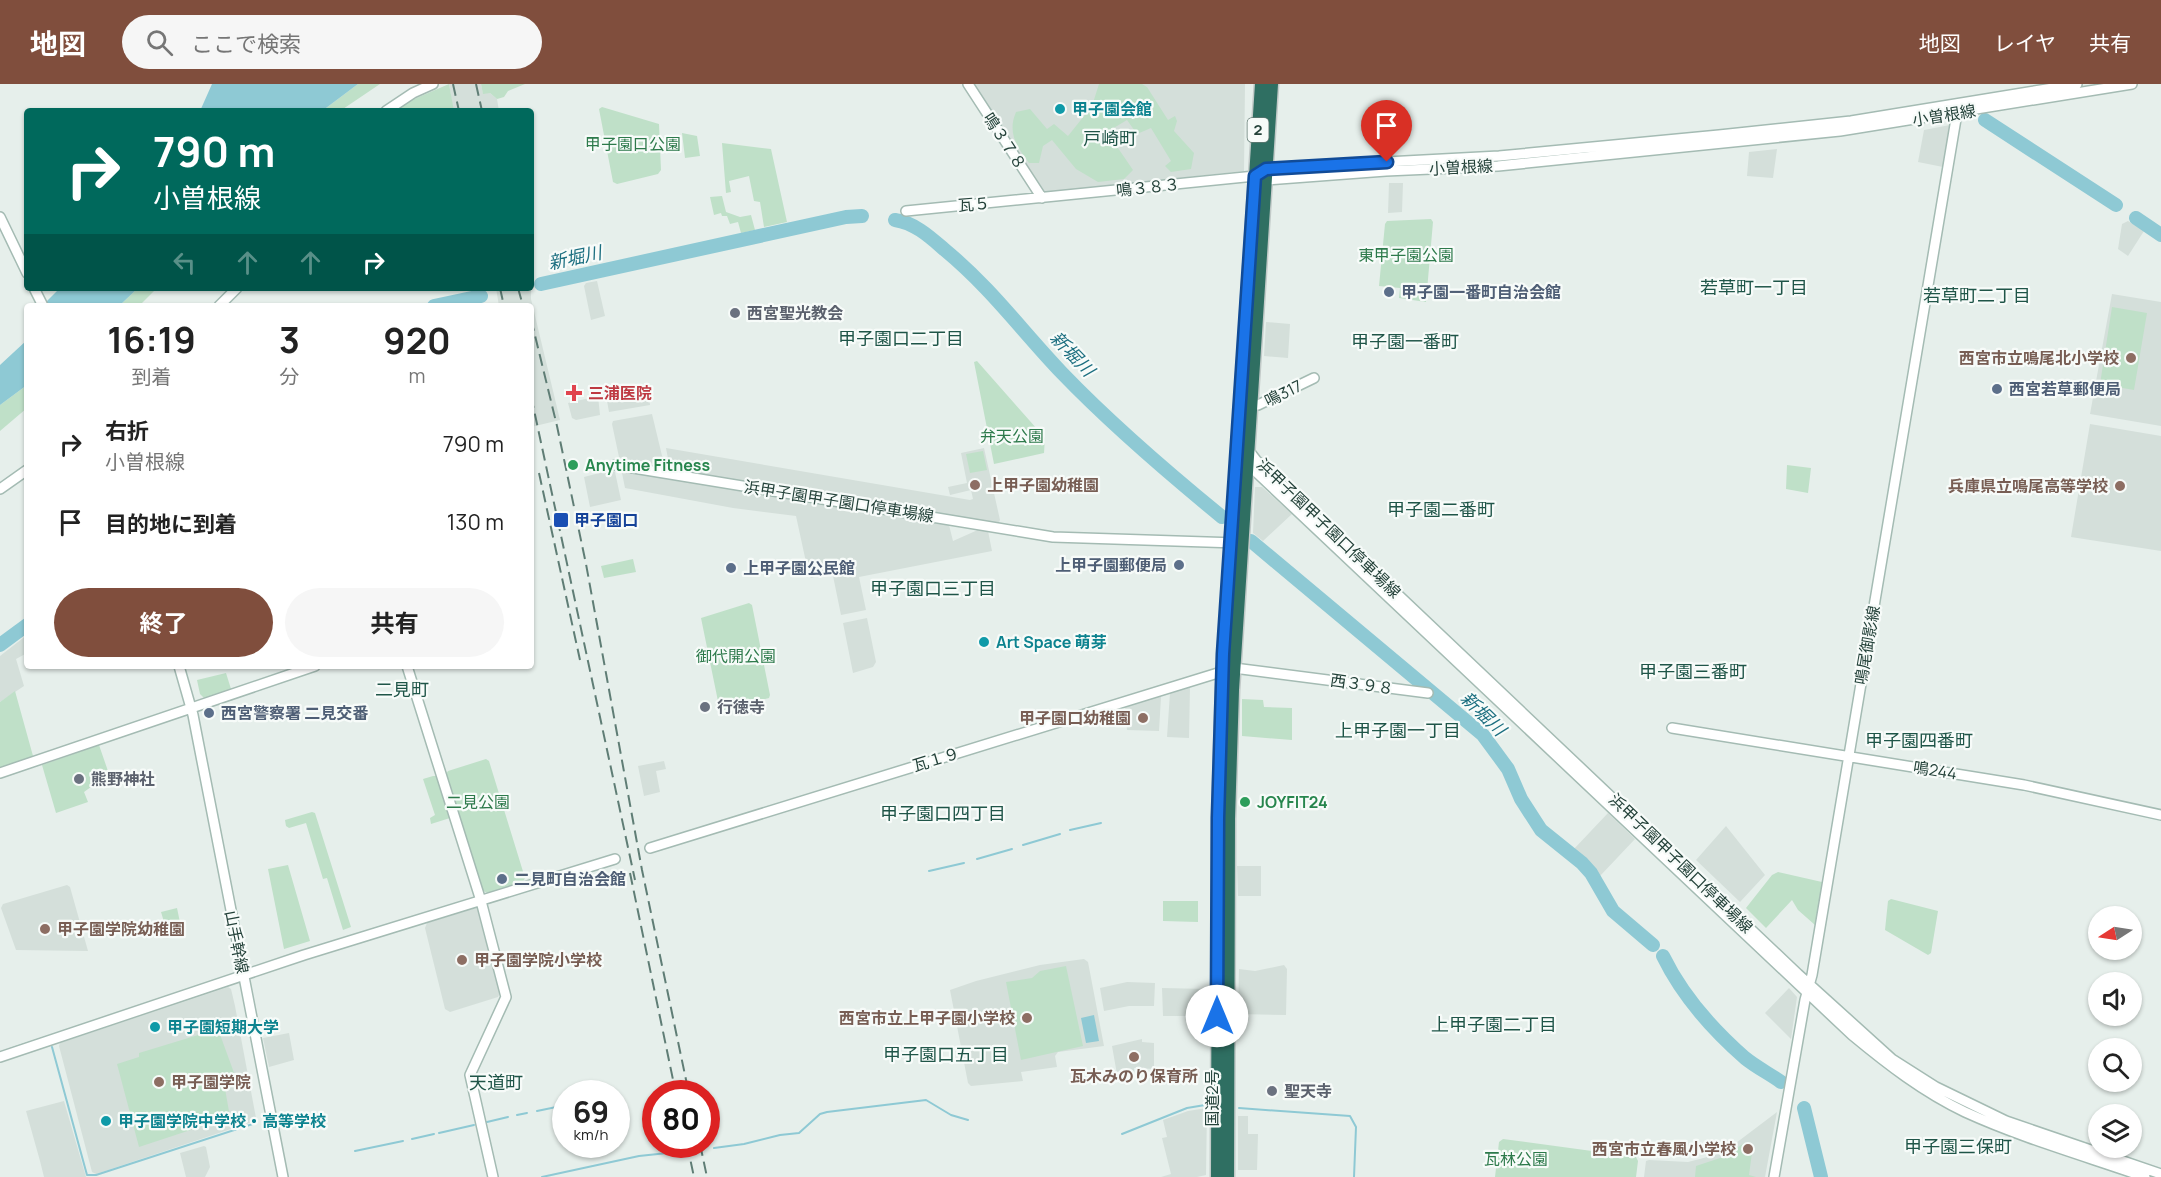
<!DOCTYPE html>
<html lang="ja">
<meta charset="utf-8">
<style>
body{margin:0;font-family:Manrope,"Noto Sans JP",sans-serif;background:#f6f6f6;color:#222;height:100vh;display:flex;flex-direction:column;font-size:22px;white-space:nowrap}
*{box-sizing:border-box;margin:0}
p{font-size:20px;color:#767676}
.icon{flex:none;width:33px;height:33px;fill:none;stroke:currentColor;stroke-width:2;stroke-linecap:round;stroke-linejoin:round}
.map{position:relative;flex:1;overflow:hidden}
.details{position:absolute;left:24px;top:219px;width:510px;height:366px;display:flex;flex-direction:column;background:#fff;border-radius:6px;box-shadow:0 2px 4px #0004}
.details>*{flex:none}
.guide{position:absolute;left:24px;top:24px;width:510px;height:183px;border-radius:6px;box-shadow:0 2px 4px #0004;background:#00695c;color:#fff;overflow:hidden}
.needle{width:39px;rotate:258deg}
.fabs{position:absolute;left:2088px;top:822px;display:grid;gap:12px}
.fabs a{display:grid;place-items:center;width:54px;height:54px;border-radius:50%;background:#fff;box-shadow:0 2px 4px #0004;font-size:30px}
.speed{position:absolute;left:552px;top:996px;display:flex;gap:12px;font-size:30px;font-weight:700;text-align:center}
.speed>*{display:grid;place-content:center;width:78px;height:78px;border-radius:50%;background:#fff;box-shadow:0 2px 4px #0004;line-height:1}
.speed small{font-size:15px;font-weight:400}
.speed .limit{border:9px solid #d22;background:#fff;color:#111}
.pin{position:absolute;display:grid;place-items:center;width:51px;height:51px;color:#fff;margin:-62px -26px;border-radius:50% 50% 50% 0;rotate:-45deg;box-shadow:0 0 6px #0007}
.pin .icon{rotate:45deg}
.me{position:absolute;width:66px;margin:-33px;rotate:0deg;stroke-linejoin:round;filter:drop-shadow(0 0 4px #0008)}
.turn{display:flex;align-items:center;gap:21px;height:126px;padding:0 30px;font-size:27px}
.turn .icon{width:78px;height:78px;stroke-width:2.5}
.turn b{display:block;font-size:42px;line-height:51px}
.lanes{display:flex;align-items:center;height:57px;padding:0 30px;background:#0003;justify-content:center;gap:30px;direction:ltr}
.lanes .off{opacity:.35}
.eta{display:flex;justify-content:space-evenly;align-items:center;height:102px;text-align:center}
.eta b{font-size:36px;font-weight:700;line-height:42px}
.action{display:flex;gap:12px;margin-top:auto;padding:12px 30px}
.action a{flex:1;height:69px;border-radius:36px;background:#804e3d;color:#fff;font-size:24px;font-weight:700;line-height:69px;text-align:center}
.action a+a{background:#f6f6f6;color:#222}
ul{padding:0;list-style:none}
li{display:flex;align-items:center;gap:18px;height:78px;padding:0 30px}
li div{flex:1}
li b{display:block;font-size:22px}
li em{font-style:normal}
header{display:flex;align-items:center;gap:36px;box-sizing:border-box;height:84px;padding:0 30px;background:#804e3d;color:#fff}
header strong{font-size:28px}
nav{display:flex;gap:33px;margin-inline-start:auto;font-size:21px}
.search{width:420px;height:54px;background:#f6f6f6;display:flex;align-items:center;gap:15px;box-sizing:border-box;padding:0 21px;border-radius:33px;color:#767676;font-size:22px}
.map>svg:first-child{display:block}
.built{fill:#d4dfda}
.green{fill:#bfe0c8}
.water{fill:#8ec9d4}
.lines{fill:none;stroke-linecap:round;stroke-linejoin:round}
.stream{stroke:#8ec9d4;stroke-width:2}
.river{stroke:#8ec9d4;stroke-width:14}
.secondary-casing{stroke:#a4bbb3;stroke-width:12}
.highway-casing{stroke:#c2cac8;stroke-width:15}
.secondary{stroke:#fff;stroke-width:9}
.highway{stroke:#2f6f62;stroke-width:12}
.rail{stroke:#5f7d75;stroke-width:2;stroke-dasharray:12 6;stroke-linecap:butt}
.route-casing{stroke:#114b97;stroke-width:15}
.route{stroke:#1a73e8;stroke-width:10}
.culture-dot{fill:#0f9aa8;stroke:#f7fbf9;stroke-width:2}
.service-dot{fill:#5c6f8a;stroke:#f7fbf9;stroke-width:2}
.worship-dot{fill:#6b7280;stroke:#f7fbf9;stroke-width:2}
.education-dot{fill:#8d6e63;stroke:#f7fbf9;stroke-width:2}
.health-dot{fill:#e0444e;stroke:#f7fbf9;stroke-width:2}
.leisure-dot{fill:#2e9e5b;stroke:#f7fbf9;stroke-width:2}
.transit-dot{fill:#1a4fb4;stroke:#f7fbf9;stroke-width:2}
.labels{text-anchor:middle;stroke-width:4.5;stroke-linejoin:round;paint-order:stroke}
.shield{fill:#f7fbf9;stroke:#637a73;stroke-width:1.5}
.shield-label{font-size:15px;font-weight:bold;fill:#24423a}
.culture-label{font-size:16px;font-weight:bold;fill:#0d838f;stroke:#f7fbf9;text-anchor:start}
.street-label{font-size:16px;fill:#24423a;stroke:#f7fbf9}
.park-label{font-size:16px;fill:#2d7a4b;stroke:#f7fbf9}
.service-label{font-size:16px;font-weight:bold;fill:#4e5e75;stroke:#f7fbf9;text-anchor:start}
.worship-label{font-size:16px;font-weight:bold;fill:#5b616d;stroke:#f7fbf9;text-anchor:start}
.education-label{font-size:16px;font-weight:bold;fill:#785e54;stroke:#f7fbf9;text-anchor:end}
.health-label{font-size:16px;font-weight:bold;fill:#be3a42;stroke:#f7fbf9;text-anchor:start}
.leisure-label{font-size:16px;font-weight:bold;fill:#27864d;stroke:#f7fbf9;text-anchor:start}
.transit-label{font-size:16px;font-weight:bold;fill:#164399;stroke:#f7fbf9;text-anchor:start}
.neighbourhood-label{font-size:18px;fill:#1f5548;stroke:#f7fbf9}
.water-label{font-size:18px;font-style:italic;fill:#1c6f80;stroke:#f7fbf9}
</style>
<header>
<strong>地図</strong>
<div class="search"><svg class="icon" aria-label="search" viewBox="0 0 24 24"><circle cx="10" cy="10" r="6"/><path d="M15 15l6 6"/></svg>ここで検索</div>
<nav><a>地図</a><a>レイヤ</a><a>共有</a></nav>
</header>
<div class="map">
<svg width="2161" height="1093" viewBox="0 0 2161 1093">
<rect width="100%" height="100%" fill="#e6efeb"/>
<path class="built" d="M449,0H481L483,9H490L497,15L499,27H453Z
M972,0H1245L1244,87L1046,108L1041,106Z
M1950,41L1943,83L1918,78L1924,46Z
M1777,65L1773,94L1747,92L1749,68Z
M1389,99H1403L1402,128L1388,129Z
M2128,137L2144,147L2128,172L2118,165L2122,140Z
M597,197L605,232L591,236L584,202L586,199Z
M496,204H531V215L560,336L531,343V222H499Z
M2112,210L2161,218V342L2090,330Z
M1266,238L1290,240L1288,274L1264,272Z
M648,303L650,321L609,328L606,311Z
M598,312L600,331L576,336L572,334L568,319Z
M652,330L664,380L661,383L621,376L619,373L612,340L613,337Z
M2090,340L2161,352V467L2071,453Z
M666,364L970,416L973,415L971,406L950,411L948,403L967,399L961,369L984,364L1000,436L998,440L670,385Z
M611,386L615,388L621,416L590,423L584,393Z
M624,387L949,441L953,457L980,445L988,447L992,467L859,493L866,526L841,531L832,487L811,494L809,492L796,432L733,424L625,404L622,389Z
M1255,403H1262L1292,430L1263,457L1253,449Z
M867,534L876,578L873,583L853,589L843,539Z
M27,551V569L16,575L24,602L0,618V572Z
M1190,603L1189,654L1167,653L1170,609Z
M1159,611L1161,613L1159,647L1127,646L1125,622Z
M664,677L666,685L656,687L660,708L644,712L638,682Z
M1608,729L1635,755L1600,792L1573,766Z
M1726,742L1765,791L1740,818L1696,776Z
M1237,782H1261V812H1238Z
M67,801L70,803L88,867L16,866L1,824L3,820Z
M476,824L479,826L500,909L498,913L450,928L445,925L425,844L427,839Z
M1084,875L1088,878L1104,962L1058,968L1055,972L1057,983L1021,988L1023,997L971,1002L968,999L950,906L976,897L1040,881Z
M1284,881L1287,885L1286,931L1238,930L1239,885L1255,887Z
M1127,898L1155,899L1154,922H1129L1104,927L1100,904Z
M228,903L231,905L235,922L256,1034L255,1037L96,1090L92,1088L59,962L60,959Z
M1162,904L1208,905L1207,932H1163Z
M1789,904L1797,913L1791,955L1765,929Z
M289,949L294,976L269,983L263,954Z
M1142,955V958L1154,959V985L1134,984V997L1118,996L1112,962Z
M64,1017L86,1093H44L40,1077L26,1027Z
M1207,1024L1206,1091L1197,1093H1161L1171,1090L1162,1054L1167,1053L1163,1036L1188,1027Z
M1777,1028L1765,1093H1644L1646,1077L1649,1076L1688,1078L1715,1071L1736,1059Z
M1238,1032H1248V1050H1258L1257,1086H1238Z
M204,1062L206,1063L210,1083L205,1093H186L180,1069Z"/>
<path class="green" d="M358,0H380L340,27H322Z
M449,0L454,27H395L405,19Z
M481,0H525L508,7L504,13L497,15L490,9L483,10Z
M1099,0H1142L1147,3L1168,36L1175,32L1177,37L1174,47L1194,69L1191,85L1171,88L1165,82L1171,77L1151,44L1137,50L1127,36L1107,48L1133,86L1124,95L1098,98L1076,85L1052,56L1043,62L1039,79H1029C1017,63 1007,49 1016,28L1030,25L1047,45L1054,40L1068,52L1092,22Z
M602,23L659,40L661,86L658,90L617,100L613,98L599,25Z
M682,49L697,52L700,72L685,74Z
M722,59L771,65L787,138L764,143L760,118L754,117L749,92L729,97L731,108L726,109Z
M722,112L726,128L740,133L751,131L755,146L741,149L738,138L730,140L727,132H722L721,129L714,131L710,113Z
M1431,135L1433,138L1426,218L1399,214L1400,204L1379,202L1385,140L1387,137Z
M138,204H157L139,222H119Z
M2112,223L2147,229L2134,306L2100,300Z
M977,277L1045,354L1044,369L994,380L974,278Z
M27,301V324L0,347V321Z
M983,367L987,386L970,389L966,370Z
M1787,381L1811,384L1808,409L1786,405Z
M633,475L636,488L604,494L601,482Z
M749,519L752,521L770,611L769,614L720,627L701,534Z
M226,589L231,605L204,614L200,610L197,596Z
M15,607L33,672L31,676L0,685V618Z
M1242,615L1263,616L1264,623L1292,624V656L1242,652Z
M99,661L109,690L84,708L88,718L56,729L42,681Z
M486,675L489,677L525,794L523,798L488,809L483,807L446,690L448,687Z
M433,692H437L440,698L450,734L431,740L430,734L435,731L423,695Z
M312,728L315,729L351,843L343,846L327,794L323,795L306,739L289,744L286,742L285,736Z
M288,781L310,857L284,865L268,785Z
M1778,788L1822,798L1815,841L1798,826L1792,816L1766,844L1746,824L1772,791Z
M1891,815L1938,827L1931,869L1928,871L1885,846L1888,817Z
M1163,817H1198V838L1163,837Z
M177,824L182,848L168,851L161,828Z
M1066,882L1083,962L1021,976L1006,898L1032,894L1040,887Z
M218,945L237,997L224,999L230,1033L139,1063L117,980L139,973V969Z
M1503,1055L1636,1073L1638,1077L1636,1093H1495L1499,1058Z
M1744,1059L1753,1061L1749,1091L1756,1093H1695L1696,1082L1726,1072Z"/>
<path class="water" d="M212,0H358L322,27H200Z
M60,204H138L119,222H42Z
M27,256V301L0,321V281Z
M1094,931L1099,957L1086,959L1081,934Z"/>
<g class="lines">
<path class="stream" d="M1070,746L1101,739
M1023,761L1060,750
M977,775L1012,765
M929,787L964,779
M52,963L87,1091H96L256,1039
M10,965L46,953
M615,1010L618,1009
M1239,1024L1350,1032L1356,1043L1354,1093
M537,1027L566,1021
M517,1031L527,1029
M487,1038L508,1033
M439,1049L474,1041
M1122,1050L1187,1024L1205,1021
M412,1055L434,1050
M714,1064L744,1060L780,1051L799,1049L820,1030L827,1028L926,1016L951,1031L968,1036
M355,1067L403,1057
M542,1093L639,1072L677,1068"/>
<path class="river" d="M1985,36L2116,121
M2136,134L2161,151
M895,136C915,139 930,153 945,166C992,205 1021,246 1062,289C1111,340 1167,388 1222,433
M541,200L846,133L862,132
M434,222L481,212
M1251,457L1483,651L1508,685L1521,715L1541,746L1582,779L1591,789L1613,827L1653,861
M0,561L27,541
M1663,872C1682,911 1713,946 1745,974C1756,983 1770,990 1781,998
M1804,1024L1821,1093"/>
<defs>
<path id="secondary" d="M968,0L1042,114
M386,27L413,9L433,0
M1262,88L1266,85L1292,83L1499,72L1719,51L1851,37L2077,0
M906,127L1255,92L1265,96L1386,87L1498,82L1840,47L2132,0
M0,133L27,189
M34,204L43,222
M219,222L237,204
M1251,321H1258L1314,294
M1246,363L1256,376L1798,890L1892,975L1936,1003L2006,1037L2161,1090
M1248,374L1256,388L1852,951C1887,980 1923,1008 1965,1028C2022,1054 2085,1072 2145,1093
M615,381L1053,453L1237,459
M0,405L27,386
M179,582L193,631L283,1093
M407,582L481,817L506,913L470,991L493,1093
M1672,644L2024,701L2161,731
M0,689L315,582
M650,764L1234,584L1428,609
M0,973L304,871L615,775
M1774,1093L1805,916L1812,891L1957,29"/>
<path id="highway" d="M1217,1093L1218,734L1222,605L1261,0
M1228,1093L1229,735L1233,606L1272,0"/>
</defs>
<use href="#secondary" class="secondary-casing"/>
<use href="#highway" class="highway-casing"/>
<use href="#secondary" class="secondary"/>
<use href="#highway" class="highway"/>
<path class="rail" d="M453,0L459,27
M476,0L482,27
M500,204L504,222
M518,204L523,222
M531,235L557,342L586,480L642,786L689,1010
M531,312L635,796
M539,389L580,576
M630,789L676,1010
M687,1060L694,1093
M700,1060L707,1093"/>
</g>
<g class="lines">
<defs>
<path id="route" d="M1217,932L1218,734L1223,570L1255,92L1266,85L1387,78"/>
</defs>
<use href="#route" class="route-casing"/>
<use href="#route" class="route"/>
</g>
<g class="culture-dot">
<circle cx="1060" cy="25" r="6"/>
<circle cx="984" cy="558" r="6"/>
<circle cx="155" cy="943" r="6"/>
<circle cx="106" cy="1037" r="6"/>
</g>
<g class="service-dot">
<circle cx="1389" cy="208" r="6"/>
<circle cx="1997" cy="305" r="6"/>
<circle cx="1179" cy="481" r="6"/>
<circle cx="731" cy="484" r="6"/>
<circle cx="209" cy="629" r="6"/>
<circle cx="502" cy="795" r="6"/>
</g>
<g class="worship-dot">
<circle cx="735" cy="229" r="6"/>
<circle cx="705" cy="623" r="6"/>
<circle cx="79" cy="695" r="6"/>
<circle cx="1272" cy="1007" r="6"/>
</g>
<g class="education-dot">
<circle cx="2131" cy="274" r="6"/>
<circle cx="975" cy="401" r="6"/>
<circle cx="2120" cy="402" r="6"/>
<circle cx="1143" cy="634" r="6"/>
<circle cx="45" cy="845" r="6"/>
<circle cx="462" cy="876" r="6"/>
<circle cx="1027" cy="934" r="6"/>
<circle cx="1134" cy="973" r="6"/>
<circle cx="159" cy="998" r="6"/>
<circle cx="1748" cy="1065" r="6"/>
</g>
<path class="health-dot" d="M571 300h6v6h6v6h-6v6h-6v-6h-6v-6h6z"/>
<g class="leisure-dot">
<circle cx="573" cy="381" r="6"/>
<circle cx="1245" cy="718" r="6"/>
</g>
<rect class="transit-dot" x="553" y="428" width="16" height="16" rx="3"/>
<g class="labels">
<rect class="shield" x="1247.5" y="34" width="21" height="24" rx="4.5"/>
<g class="shield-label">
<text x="1258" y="51">2</text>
</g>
<g class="culture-label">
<text x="1072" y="31">甲子園会館</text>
<text x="996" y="564">Art Space 萌芽</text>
<text x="167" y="949">甲子園短期大学</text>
<text x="118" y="1043">甲子園学院中学校・高等学校</text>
</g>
<g class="street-label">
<text transform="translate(1944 31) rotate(-9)" y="6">小曽根線</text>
<text transform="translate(1005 57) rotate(57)" y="6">鳴３７８</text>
<text transform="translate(1461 83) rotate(-3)" y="6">小曽根線</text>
<text transform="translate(1148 103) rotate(-6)" y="6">鳴３８３</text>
<text transform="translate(974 120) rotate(-5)" y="6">瓦５</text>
<text transform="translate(1283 309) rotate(-26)" y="6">鳴317</text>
<text transform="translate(839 417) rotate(9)" y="6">浜甲子園甲子園口停車場線</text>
<text transform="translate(1329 444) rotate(44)" y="6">浜甲子園甲子園口停車場線</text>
<text transform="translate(1867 561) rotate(-80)" y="6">鳴尾御影線</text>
<text transform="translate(1362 600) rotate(8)" y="6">西３９８</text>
<text transform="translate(936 675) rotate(-17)" y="6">瓦１９</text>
<text transform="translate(1935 686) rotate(9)" y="6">鳴244</text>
<text transform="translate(1681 779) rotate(44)" y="6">浜甲子園甲子園口停車場線</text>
<text transform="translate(237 858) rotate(79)" y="6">山手幹線</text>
<text transform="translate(1212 1014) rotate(-90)" y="6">国道2号</text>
</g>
<g class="park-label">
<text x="633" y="66">甲子園口公園</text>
<text x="1406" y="177">東甲子園公園</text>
<text x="1012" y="358">弁天公園</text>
<text x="736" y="578">御代開公園</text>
<text x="478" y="724">二見公園</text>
<text x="1516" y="1081">瓦林公園</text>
</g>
<g class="service-label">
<text x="1401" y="214">甲子園一番町自治会館</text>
<text x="2009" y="311">西宮若草郵便局</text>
<text x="1167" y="487" text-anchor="end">上甲子園郵便局</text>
<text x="743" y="490">上甲子園公民館</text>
<text x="221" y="635">西宮警察署 二見交番</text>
<text x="514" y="801">二見町自治会館</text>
</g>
<g class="worship-label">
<text x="747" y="235">西宮聖光教会</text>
<text x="717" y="629">行徳寺</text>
<text x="91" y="701">熊野神社</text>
<text x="1284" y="1013">聖天寺</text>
</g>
<g class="education-label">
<text x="2119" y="280">西宮市立鳴尾北小学校</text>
<text x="987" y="407" text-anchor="start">上甲子園幼稚園</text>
<text x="2108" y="408">兵庫県立鳴尾高等学校</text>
<text x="1131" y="640">甲子園口幼稚園</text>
<text x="57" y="851" text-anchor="start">甲子園学院幼稚園</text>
<text x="474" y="882" text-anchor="start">甲子園学院小学校</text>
<text x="1015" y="940">西宮市立上甲子園小学校</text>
<text x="1134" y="998" text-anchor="middle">瓦木みのり保育所</text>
<text x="171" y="1004" text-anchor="start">甲子園学院</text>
<text x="1736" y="1071">西宮市立春風小学校</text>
</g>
<g class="health-label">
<text x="588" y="315">三浦医院</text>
</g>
<g class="leisure-label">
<text x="585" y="387">Anytime Fitness</text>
<text x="1257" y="724">JOYFIT24</text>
</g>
<g class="transit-label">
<text x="574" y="442">甲子園口</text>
</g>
<g class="neighbourhood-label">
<text x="1110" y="61">戸崎町</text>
<text x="1754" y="210">若草町一丁目</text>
<text x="1977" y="218">若草町二丁目</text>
<text x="901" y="261">甲子園口二丁目</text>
<text x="1405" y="264">甲子園一番町</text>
<text x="1441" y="432">甲子園二番町</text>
<text x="933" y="511">甲子園口三丁目</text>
<text x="1693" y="594">甲子園三番町</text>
<text x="402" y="612">二見町</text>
<text x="1398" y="653">上甲子園一丁目</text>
<text x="1919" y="663">甲子園四番町</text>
<text x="943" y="736">甲子園口四丁目</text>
<text x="1494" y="947">上甲子園二丁目</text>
<text x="946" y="977">甲子園口五丁目</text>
<text x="496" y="1005">天道町</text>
<text x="1958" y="1069">甲子園三保町</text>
</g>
<g class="water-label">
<text transform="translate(575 174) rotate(-12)" y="6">新堀川</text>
<text transform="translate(1072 270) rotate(46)" y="6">新堀川</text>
<text transform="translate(1483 630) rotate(44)" y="6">新堀川</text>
</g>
</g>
</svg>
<div class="fabs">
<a><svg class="needle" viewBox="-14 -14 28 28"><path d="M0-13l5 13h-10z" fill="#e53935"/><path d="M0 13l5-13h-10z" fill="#767676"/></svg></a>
<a><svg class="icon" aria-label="sound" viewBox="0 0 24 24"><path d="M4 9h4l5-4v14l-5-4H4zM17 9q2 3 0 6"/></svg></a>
<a><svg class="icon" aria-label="search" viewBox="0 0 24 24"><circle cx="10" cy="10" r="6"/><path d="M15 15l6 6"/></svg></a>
<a><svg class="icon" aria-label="layers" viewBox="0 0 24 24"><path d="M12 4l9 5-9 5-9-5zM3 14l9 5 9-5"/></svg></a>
</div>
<div class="speed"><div>69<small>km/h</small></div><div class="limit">80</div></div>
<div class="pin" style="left:1387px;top:78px;background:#d93025"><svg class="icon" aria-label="arrive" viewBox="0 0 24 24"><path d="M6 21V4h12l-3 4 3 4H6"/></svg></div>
<svg class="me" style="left:1217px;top:932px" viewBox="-20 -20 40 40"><circle r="19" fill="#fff"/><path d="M0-13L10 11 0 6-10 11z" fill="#1a73e8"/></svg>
<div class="guide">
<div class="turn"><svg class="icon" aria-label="right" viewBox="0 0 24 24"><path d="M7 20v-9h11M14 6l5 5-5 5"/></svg><div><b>790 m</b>小曽根線</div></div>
<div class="lanes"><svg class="icon off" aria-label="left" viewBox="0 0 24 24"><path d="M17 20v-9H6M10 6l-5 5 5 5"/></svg><svg class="icon off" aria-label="ahead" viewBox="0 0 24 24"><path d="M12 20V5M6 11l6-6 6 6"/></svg><svg class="icon off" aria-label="ahead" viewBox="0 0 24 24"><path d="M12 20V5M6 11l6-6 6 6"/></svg><svg class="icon" aria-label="right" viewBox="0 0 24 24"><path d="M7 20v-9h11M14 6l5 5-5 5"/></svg></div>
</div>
<section class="details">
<div class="eta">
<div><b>16:19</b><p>到着</p></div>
<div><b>3</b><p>分</p></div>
<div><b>920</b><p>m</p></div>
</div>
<ul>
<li><svg class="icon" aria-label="right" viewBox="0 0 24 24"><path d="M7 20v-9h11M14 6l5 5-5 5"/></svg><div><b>右折</b><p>小曽根線</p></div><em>790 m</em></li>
<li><svg class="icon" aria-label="arrive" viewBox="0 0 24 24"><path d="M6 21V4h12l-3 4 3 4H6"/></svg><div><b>目的地に到着</b></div><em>130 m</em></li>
</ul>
<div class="action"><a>終了</a><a>共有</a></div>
</section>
</div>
